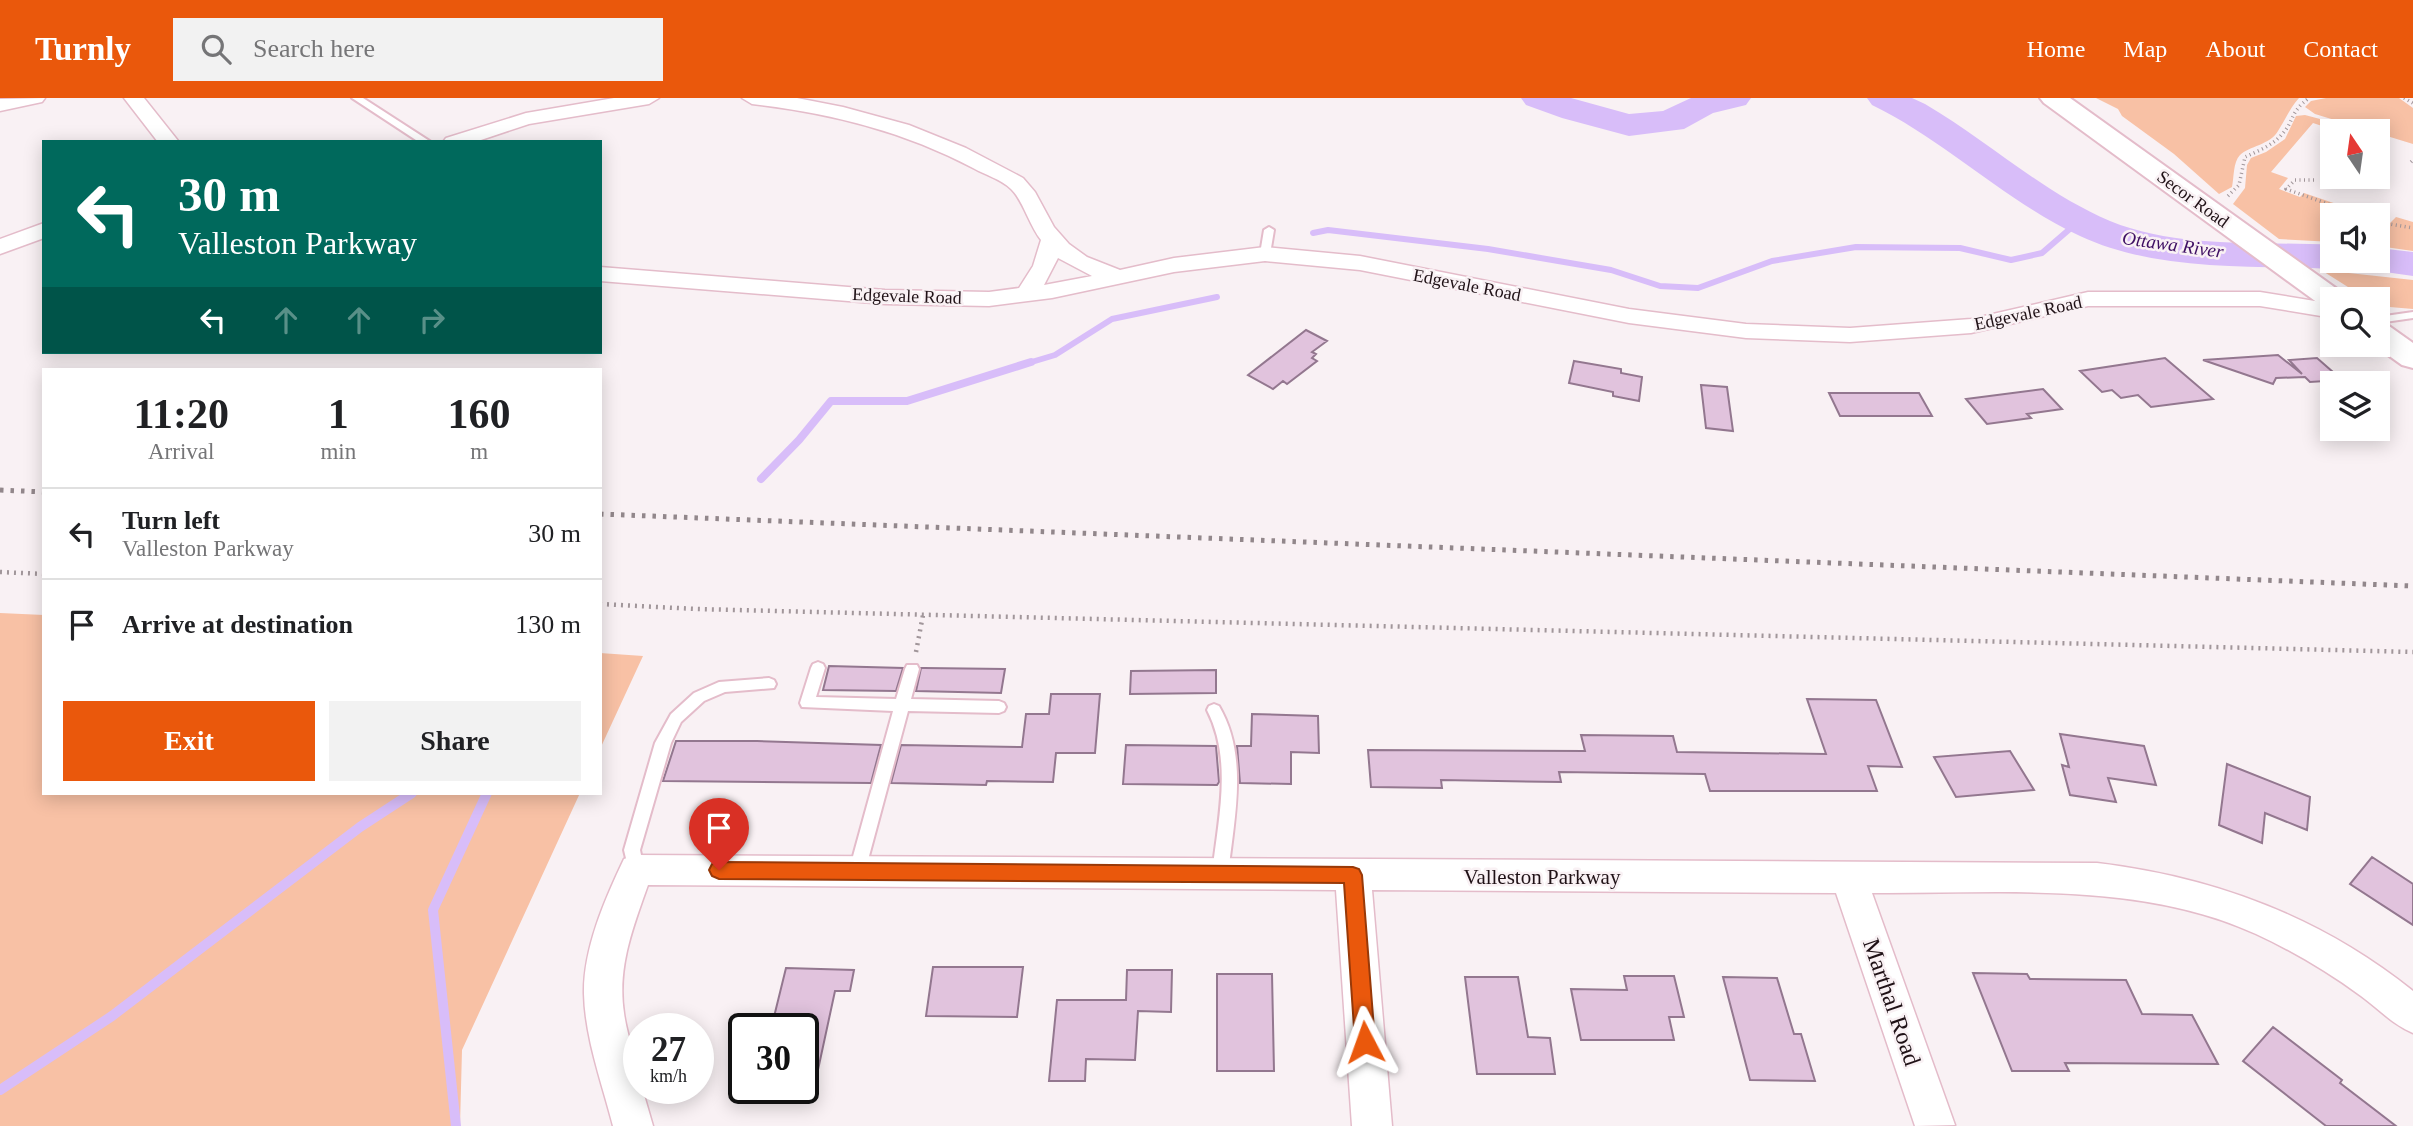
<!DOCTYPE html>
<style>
body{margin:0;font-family:Georgia,serif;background:#f2f2f2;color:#202124;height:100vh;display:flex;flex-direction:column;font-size:26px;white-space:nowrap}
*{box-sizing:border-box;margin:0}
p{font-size:23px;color:#757577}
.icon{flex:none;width:38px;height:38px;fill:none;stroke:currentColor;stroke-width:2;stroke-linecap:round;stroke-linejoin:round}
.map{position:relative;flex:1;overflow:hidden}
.drawer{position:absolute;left:42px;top:270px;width:560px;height:427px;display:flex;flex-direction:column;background:#fff;border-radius:0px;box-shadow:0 4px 18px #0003}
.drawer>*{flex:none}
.banner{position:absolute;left:42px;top:42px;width:560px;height:214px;border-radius:0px;box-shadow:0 4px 18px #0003;background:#00695c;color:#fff;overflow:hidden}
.needle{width:46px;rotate:347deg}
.tools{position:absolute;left:2320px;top:21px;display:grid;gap:14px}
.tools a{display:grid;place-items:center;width:70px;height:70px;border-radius:0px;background:#fff;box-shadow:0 4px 18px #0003;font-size:35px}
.speed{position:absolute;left:623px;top:915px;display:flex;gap:14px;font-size:35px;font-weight:700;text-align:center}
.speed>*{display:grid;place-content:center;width:91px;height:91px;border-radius:50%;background:#fff;box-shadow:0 4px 18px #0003;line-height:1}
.speed small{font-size:18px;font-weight:400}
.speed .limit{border:4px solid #111;border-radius:10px;background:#fff;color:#111}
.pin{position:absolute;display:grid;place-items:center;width:60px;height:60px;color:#fff;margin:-72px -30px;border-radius:50% 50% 50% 0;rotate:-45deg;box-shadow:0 0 7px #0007}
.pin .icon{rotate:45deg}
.me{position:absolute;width:77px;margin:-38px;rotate:356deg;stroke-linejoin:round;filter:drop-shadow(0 0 5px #0008)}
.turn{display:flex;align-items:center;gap:24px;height:147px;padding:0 21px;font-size:32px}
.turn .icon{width:91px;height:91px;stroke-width:2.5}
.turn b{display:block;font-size:49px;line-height:60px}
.lanes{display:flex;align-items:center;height:66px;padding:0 21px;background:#0003;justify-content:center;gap:35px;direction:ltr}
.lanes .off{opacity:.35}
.eta{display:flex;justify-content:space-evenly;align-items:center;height:119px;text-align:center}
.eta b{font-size:42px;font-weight:700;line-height:49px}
.action{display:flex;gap:14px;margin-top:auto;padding:14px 21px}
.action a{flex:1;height:80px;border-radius:0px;background:#ea580c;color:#fff;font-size:28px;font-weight:700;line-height:80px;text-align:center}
.action a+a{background:#f2f2f2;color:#202124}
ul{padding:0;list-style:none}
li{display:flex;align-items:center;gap:21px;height:91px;padding:0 21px;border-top:2px solid #e0e0e0}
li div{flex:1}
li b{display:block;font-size:26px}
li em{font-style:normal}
header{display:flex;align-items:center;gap:42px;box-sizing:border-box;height:98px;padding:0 35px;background:#ea580c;color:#fff}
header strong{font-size:33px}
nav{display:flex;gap:38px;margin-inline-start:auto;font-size:24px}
.search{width:490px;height:63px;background:#f2f2f2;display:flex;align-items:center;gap:18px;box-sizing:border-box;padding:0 24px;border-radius:0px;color:#757577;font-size:26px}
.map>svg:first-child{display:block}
.green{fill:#f8c1a5}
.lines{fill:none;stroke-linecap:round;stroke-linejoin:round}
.stream-far2{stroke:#d8bdf9;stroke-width:6}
.stream-far1{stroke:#d8bdf9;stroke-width:8}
.stream{stroke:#d8bdf9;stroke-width:10}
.river{fill:#d8bdf9;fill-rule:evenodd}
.building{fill:#e1c3dd;stroke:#93778f;stroke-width:2}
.lane-casing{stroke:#e4bcca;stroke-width:4}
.street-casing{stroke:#e4bcca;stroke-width:3}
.primary-casing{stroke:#e4bcca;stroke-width:4}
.path-far1{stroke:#a1969a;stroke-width:3.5;stroke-dasharray:1 3.5;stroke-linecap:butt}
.path{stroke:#a1969a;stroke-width:4.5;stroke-dasharray:2 5;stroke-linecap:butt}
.lane{fill:#fff;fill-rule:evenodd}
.street{fill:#fff;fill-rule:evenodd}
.primary{fill:#fff;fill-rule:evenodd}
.rail{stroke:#92878b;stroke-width:5;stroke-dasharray:3.5 7;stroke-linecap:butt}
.route{fill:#ea580c;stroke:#983908;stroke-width:2}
.labels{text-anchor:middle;stroke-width:5;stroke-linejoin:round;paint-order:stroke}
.far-street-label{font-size:18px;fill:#1f1116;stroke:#f9f1f4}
.far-water-label{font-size:19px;font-style:italic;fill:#3f1064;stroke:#f9f1f4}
.street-label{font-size:21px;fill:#1f1116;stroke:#f9f1f4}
.near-street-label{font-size:24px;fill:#1f1116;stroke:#f9f1f4}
</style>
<header>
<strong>Turnly</strong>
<div class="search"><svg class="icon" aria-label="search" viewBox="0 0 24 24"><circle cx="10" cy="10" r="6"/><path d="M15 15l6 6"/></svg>Search here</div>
<nav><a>Home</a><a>Map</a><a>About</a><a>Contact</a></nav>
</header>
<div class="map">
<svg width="2413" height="1028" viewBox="0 0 2413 1028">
<rect width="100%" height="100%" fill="#f9f1f4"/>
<path class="green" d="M2096,0H2299C2290,10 2285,22 2278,33C2270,47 2249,48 2240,57C2233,64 2234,80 2232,89L2219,96L2174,56L2122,18L2118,11Z
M2326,0H2399L2413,10V46L2315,16L2305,9L2311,3Z
M2305,17L2335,25L2331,31L2313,25L2271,74L2288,80L2279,91L2300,99L2304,95L2369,117H2333V144L2279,141L2233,106L2245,90L2247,67L2251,60L2266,54L2285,41L2296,18Z
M2396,119L2413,124V153L2378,148V120L2390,125Z
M2321,172L2413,182V211L2378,208V201H2367Z
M0,515L44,517V695H580L462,952L460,1028H0Z
M600,555L643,558L600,651Z"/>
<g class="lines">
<path class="stream-far2" d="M1313,135L1328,132L1488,151L1611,172L1660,188L1698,190L1772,163L1856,149L1960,150L2011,162L2042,155L2079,123
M1025,266L1055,257L1112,221L1217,199"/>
<path class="stream-far1" d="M761,381L799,342L831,303H907L1031,264"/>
<path class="stream" d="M0,992L112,918L360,729L412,695
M456,1028L433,812L487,695"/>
<path class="river" d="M1521,0H1571L1629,16L1663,13L1691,0H1751L1746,7L1713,15L1684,31L1629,38L1562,20L1526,7Z
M1867,0H1912L1925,6C1987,42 2043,95 2110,123C2178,151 2260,143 2333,147V163H2350L2347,168L2333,171C2250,167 2157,174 2080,138C2005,103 1946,43 1872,7Z
M2378,150L2413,154V178L2364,171L2358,163H2378Z"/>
</g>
<path class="building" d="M1306,232L1327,243L1312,254L1316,256L1312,260L1317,263L1287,286L1283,283L1273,291L1248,277Z
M2278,257L2302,276L2289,262L2317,260L2342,282L2310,284L2305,279L2276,280L2273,286L2203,262Z
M2165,260L2213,301L2151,309L2138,297L2121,300L2112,292L2102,294L2080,273Z
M1574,263L1621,271V275L1642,279L1639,303L1613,298V294L1569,285Z
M1701,287L1727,289L1733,333L1706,330Z
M2043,291L2062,311L2027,316L2031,320L1987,326L1966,301Z
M1829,295H1919L1932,318H1840Z
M829,568L903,570L896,593L823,592Z
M921,570H924L1005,571L1001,595L916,593Z
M1216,572V595L1130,596L1131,573Z
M1051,596H1100L1095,655H1056L1053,684L987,683L986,687L891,685L901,647L1022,649L1026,616H1049Z
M1807,601L1876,602L1902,669L1868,668L1877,693H1710L1705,676L1559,674L1561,684L1441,682L1442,690L1371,689L1368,652L1585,653L1581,637L1673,638L1677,654L1826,656Z
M1252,616L1318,618L1319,655L1291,654V686L1240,685L1237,648H1251Z
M2060,636L2144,648L2156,687L2108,680L2116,704L2070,697L2062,667L2069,669Z
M676,643H757L881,647L871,685L663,683Z
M1126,647L1216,648L1219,684L1217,687L1123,686Z
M2010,653L2034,692L1956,699L1934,659Z
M2227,666L2310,699L2307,732L2265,715L2262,745L2219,727Z
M2372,759L2413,786V827L2350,786Z
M933,869H1023L1017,919L926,918Z
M786,870L854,872L850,893H835L813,995L803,994V931H771Z
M1127,872H1172L1171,914L1138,913L1135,962L1086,961L1085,983H1049L1057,902H1126Z
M1973,875L2027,876L2030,881L2126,882L2142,916L2192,917L2218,966L2065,965L2069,973H2012Z
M1217,876H1272L1274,973H1217Z
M1624,878H1674L1684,919H1669L1674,942H1581L1571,891L1627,892Z
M1465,879H1518L1528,939L1550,940L1555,976H1477Z
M1723,879L1777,880L1794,936H1801L1815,983L1750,982Z
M2273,929L2342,982L2340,985L2396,1028H2326L2243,963Z"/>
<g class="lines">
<defs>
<path id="lane" d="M352,0H363L431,44H419Z
M1269,129L1274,132L1270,156L1265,159L1260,156L1264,132Z
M2413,214V220L2378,225V219Z
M818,564L823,566L825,570L816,599L896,601L905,571L907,567H917L919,571L911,601L999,603L1004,605L1006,609L1004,613L999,615L908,613L865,773L863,778L857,780L851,778L849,773L893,613L802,609L800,605L811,570L813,566Z
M769,580L774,582L776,586L774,590L725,594L704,603L681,624L671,645L640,752L644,772L642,777L636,779L630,777L624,752L655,645L671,616L694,595L719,584Z
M1214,606L1219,608C1249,659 1234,720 1228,776L1226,781L1220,783L1214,781L1212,776C1218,722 1233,662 1207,612L1209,608Z"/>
<path id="street" d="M45,0L42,4L0,13V1Z
M124,0H144L179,44H158Z
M614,0H659L649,6L529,26L475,44H443L446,40L526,15Z
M742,0H797L843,9L909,27L966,50L1023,80L1035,94L1054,129L1069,146L1087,159L1120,172L1174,160L1265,149L1360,158L1629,211L1746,226L1850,230L1971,221L2088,194H2260L2333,206V220L2260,208H2088L1971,235L1850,244L1746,240L1629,225L1360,172L1265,163L1174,174L1052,200L989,208L885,206L600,183V169L885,192L989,194L1019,190L1033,168L1041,142C1029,127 1023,102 1011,91C1001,81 985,77 973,70C903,33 830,15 752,6ZM1058,160L1092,178L1044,187Z
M44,125V140L0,156V141Z
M636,757L2097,765C2214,779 2321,819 2413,893V935C2393,927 2379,911 2361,898C2328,874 2293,853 2256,836C2140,782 1996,796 1872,795L1955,1027L1915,1028L1836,795L1372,792L1392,1028H1352L1336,792L648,787C633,829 617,870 624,915C627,940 639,965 639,990H642L653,1028H613C602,985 585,940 584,896C583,851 605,801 624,761Z"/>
<path id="primary" d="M2040,0H2070L2344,196L2348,201H2333V211L2322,208L2044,5Z
M2378,225L2389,228L2413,245V270L2402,267L2374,247H2378Z"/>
</defs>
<use href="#lane" class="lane-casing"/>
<use href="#street" class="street-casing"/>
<use href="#primary" class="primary-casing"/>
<path class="path-far1" d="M2404,0L2413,5
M2411,64L2413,62
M2314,82H2295L2286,91L2359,117
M2228,98L2239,87L2245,59C2258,53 2274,47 2283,35C2294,23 2290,14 2309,0
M2378,124L2413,130"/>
<path class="path" d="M0,474L44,476
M600,506L696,511L2413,554
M916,554L923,517"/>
<use href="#lane" class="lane"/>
<use href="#street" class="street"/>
<use href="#primary" class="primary"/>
<path class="rail" d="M0,392L44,394
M600,416L2413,488"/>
</g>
<path class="route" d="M719,764L1353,769L1359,771L1362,777L1375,944L1372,951L1365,954L1358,951L1355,944L1344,785L719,781L712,778L709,772L712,766Z"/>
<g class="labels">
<g class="far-street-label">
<text transform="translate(2193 101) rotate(36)" y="6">Secor Road</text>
<text transform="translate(1467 187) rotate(11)" y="6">Edgevale Road</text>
<text transform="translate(907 198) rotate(2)" y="6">Edgevale Road</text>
<text transform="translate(2028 215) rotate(-12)" y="6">Edgevale Road</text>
</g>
<g class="far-water-label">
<text transform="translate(2173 146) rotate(8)" y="7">Ottawa River</text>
</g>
<g class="street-label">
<text x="1542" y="786">Valleston Parkway</text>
</g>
<g class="near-street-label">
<text transform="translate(1892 904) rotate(71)" y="8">Marthal Road</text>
</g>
</g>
</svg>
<div class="tools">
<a><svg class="needle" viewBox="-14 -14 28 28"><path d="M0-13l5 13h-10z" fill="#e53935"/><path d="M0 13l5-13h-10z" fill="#757577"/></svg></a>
<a><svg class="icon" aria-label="sound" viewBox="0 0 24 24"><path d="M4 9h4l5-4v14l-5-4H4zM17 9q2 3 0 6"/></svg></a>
<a><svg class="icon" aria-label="search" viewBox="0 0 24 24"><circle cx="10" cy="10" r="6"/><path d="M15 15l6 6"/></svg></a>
<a><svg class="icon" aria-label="layers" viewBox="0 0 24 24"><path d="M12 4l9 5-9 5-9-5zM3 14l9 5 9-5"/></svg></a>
</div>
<div class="speed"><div>27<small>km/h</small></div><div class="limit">30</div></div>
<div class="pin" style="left:719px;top:772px;background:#d93025"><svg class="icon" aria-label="arrive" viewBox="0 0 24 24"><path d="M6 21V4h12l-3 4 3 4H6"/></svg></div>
<svg class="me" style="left:1365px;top:944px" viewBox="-20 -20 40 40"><path d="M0-17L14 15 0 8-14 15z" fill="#ea580c" stroke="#fff" stroke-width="4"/></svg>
<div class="banner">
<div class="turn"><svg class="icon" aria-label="left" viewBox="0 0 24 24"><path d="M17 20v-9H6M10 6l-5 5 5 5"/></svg><div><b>30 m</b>Valleston Parkway</div></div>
<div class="lanes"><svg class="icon" aria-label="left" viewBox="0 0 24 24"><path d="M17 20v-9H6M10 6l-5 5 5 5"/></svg><svg class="icon off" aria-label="ahead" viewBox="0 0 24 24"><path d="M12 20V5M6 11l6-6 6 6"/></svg><svg class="icon off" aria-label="ahead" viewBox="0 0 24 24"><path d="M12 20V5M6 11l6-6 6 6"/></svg><svg class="icon off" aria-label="right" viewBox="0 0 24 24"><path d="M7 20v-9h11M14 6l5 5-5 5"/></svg></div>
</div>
<section class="drawer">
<div class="eta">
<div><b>11:20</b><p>Arrival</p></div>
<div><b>1</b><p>min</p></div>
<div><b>160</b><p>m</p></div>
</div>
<ul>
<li><svg class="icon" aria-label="left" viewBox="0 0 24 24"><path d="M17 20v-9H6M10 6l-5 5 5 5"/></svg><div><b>Turn left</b><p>Valleston Parkway</p></div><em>30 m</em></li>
<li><svg class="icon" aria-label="arrive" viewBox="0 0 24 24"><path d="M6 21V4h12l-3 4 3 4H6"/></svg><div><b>Arrive at destination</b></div><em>130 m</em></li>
</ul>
<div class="action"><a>Exit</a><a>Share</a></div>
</section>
</div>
